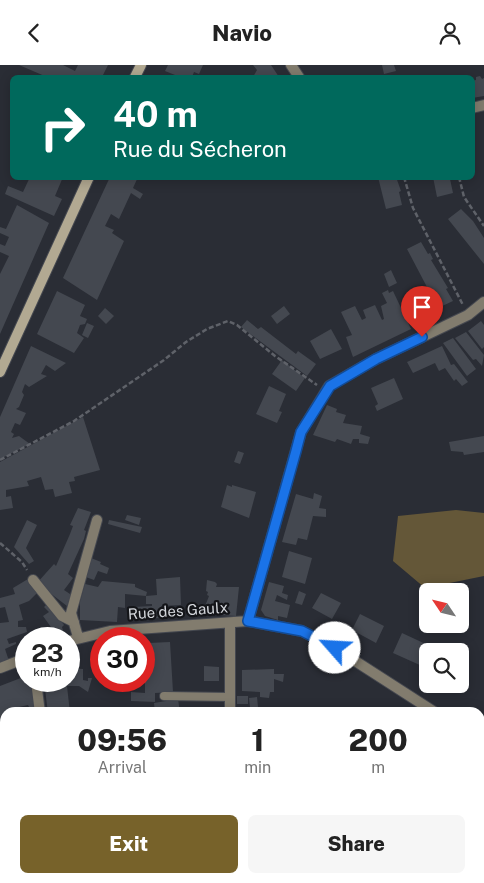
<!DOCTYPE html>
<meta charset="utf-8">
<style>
body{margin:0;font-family:"Public Sans",sans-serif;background:#f6f6f6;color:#222;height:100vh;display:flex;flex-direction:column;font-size:19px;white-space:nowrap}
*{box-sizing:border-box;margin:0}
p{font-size:16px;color:#767676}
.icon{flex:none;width:28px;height:28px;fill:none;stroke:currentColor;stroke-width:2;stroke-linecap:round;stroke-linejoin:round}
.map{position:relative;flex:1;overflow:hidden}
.sheet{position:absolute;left:0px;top:642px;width:485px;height:176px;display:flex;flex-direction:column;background:#fff;border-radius:15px 15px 0 0;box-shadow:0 2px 12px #0003}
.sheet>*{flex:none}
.guide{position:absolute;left:10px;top:10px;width:465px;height:105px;border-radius:8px;box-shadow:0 2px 12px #0003;background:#00695c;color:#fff;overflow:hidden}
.needle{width:32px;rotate:305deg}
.tools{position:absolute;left:419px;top:518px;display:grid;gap:10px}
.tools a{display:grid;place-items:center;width:50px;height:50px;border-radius:8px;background:#fff;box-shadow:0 2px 12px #0003;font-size:25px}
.speed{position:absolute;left:15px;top:562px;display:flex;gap:10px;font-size:25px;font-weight:700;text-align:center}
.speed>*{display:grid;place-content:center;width:65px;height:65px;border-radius:50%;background:#fff;box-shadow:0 2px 12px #0003;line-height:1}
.speed small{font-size:12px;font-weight:400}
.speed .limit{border:8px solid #d22;background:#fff;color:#111}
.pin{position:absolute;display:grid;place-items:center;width:42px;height:42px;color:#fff;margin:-51px -21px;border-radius:50% 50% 50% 0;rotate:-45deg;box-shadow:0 0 5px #0007}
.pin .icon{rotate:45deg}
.me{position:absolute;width:55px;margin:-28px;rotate:296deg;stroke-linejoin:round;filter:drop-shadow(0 0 4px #0008)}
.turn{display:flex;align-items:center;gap:18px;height:105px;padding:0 20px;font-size:22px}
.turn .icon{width:65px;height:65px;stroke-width:2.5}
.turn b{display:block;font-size:35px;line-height:42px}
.eta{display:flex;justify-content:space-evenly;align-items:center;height:85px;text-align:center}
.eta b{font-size:30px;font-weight:800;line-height:35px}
.cta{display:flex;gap:10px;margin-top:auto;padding:10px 20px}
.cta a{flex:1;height:58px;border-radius:8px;background:#77622a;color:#fff;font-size:20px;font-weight:800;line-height:58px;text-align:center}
.cta a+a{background:#f6f6f6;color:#222}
header{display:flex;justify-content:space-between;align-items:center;height:65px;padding:0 20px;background:#fff;font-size:22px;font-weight:800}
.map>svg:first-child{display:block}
.forest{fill:#645738}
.building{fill:#444850}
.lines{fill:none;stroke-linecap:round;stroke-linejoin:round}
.lane-casing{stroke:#454850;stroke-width:10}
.street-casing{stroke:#454850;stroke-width:12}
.secondary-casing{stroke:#454850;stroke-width:12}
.path{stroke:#5f6269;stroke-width:2.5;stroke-dasharray:5 2.5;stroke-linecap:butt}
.lane{stroke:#827c6e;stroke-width:8}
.street{stroke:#827c6e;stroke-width:10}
.secondary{stroke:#b2a992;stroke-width:10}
.route-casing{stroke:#114b97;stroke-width:12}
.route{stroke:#1a73e8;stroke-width:9}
.labels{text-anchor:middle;stroke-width:4.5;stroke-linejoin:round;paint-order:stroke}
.street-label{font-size:15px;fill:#d3d6db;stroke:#141519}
</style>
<header><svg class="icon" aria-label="back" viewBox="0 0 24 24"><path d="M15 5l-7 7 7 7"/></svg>Navio<svg class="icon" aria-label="person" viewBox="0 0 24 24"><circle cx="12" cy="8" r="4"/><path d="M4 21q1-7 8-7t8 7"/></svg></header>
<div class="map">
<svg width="484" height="818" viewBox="0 0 484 818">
<rect width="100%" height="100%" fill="#2a2d35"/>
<path class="forest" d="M456,445L484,448V511L425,523L393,496L398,451Z
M484,732V818H445L447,814H480V742Z"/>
<path class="building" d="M19,0H63L75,6L78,0H108L102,12H47Z
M168,0H203L199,9L194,7L192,12H180L165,6Z
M253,0H271L279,12H253L257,5Z
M382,0H394L396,6L384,9Z
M480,11L482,14L484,13V31L472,33V16L476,15V12Z
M30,112H63L55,131L62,134L54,151L5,129L8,121L23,127Z
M110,112H138L133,123L143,129L140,134L131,128L119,154L111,149L105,161L114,165L112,168L124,176L97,235L63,213Z
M378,112H396L401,126L399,127L402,140L386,144Z
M433,112H455L450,114L453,128L437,132Z
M17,140L49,158L0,269V209L9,191L0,187V179L5,181L9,172L0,168V162L6,164Z
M461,144L473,156L484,173V199L448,154Z
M421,177L428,189L430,188L433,194L431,195L448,223L446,224L453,236L438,243L407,184Z
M391,205L397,218L389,222L384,209Z
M388,225L389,228L393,226L411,264L353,292L346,272L352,270L341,247L355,241L362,255L366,253L363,245L375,240L382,255L384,254L381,241L387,238L382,228Z
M57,226L85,240L80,251L87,254L85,259L80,260L77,268L84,273L74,288L37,269Z
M284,241L290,249L277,259L271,251Z
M105,243L114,251L106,259L98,251Z
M247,255L258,264L261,262L296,289L298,286L316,299L307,311L241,262Z
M481,256L484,260V282L482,284L468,266Z
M87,258L94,261L88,273L82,270Z
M331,264L342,284L320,294L310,276Z
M466,267L484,290L482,301L476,294L473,295L455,273Z
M453,273L476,304L467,311L443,278Z
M31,281L66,298L55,306L46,300L41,309L47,311L29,322L25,319L22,327L24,330L19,342L16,344L26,348L20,360L15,358L11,367L14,369L12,373L19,371L30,379L0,394V352Z
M442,281L451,300L454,299L468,317L462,321L456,314L454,316L445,303L439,306L435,298L413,308L407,297Z
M282,295L305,313L296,326L272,309Z
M394,313L403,334L377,346L375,341L378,339L371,323Z
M269,321L286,329L279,346L282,347L277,358L256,349Z
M327,340L337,344L336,347L346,350L343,358L362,361L360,369L370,372L368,379L359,378V374H353L351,379L337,374L335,377L313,370Z
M83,352L100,405L74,412L75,416L69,417L72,428L55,432L53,424L45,425L41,412L27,416L29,421L6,425V432L11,431L13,443L0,445V397Z
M484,371V387L464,390L463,387L451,386L449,377Z
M238,386L244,388L240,399L234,397Z
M227,420L232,422V420L256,427L249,453L221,442Z
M314,428L322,431L319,443L326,444V452L313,451L307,475L298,473L296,480L282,477L296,429L313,434Z
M78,443L91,447L84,465L86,466L84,474L68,509L73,513L64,525L73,531L67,541L37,518L54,499L56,501L70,469L73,461L70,460Z
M127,450L141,453L139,460L125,455Z
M27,455L37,460L26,483L34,496L29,499L14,482Z
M109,455L142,462L140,468L108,459Z
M289,486L312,493L305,519L282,512Z
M91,493L101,497L100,499L109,503L107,509L98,506L94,515L83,511Z
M180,512L181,540L161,541V553L135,554L133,542L152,541V539H146V531L157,530L156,514Z
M28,514L38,527L29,536L19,540L23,555L18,556V562H26L27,567L7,574L9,579L16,577V579L5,584L9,596L0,597V558L9,557L5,542L0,543V533L15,529L13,523Z
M207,515L215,517L217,519L216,522H239L236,551L202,549L209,531L207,530L208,527L206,526Z
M102,516L135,519V522L147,527L146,531L125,529V543L118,542L117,557L80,555V537L85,519L98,522Z
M269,517L284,521L282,528L288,530L287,535L277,530L275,536L290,540L287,553L278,551V555L265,551L261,545Z
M299,526L306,529L302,540L295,538Z
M321,528L341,538L332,554L312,543Z
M47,539L64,560L62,562L64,569L58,572L43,551L49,547L44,542Z
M360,549L384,561L376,578L352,565Z
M402,568L430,581L422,601L393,588Z
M170,577L173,627L155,628V637L131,636V627L145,628V609L150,610L148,578Z
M460,591L468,595L461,612L465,613L458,627L445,621L446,619H460Z
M204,601L219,602V616H204Z
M69,603L83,604V615L88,616V613H92L88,627L79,621H67L70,648H48L44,616H69Z
M274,604V609H284L283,617L274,614V627H270L269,633L260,632V627L242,626V605Z
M26,611V616H32L37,648H32L28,640L6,645L5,684L0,687V621Z
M237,631H248V639H237Z
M257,632L258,642L250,643L249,633Z
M178,634L180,648H155L154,638Z
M5,728V746L0,742V733Z
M0,791L5,800V814H13L15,817L14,818H0Z
M28,814H56L55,818H28Z
M187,814H209L206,818H194Z"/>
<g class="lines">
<defs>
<path id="lane" d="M164,631L230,632"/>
<path id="street" d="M291,0L299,12
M472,43L484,40
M33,515L62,551L74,557
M248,556L301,367L329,321L376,294L468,250L484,237
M230,559V648
M78,572L71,548L97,455
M69,576L110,566L248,556L302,566L335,583L436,648
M0,603L26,593
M36,616L40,648
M480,669L484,671
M0,704L5,701
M0,762L5,773
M21,814L22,818"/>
<path id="secondary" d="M135,12L141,0
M0,307L89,112"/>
</defs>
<use href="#lane" class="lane-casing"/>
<use href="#street" class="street-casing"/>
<use href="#secondary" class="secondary-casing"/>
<path class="path" d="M404,112L413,143L463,240
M459,112L464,132L484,161
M0,395L74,356L164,295L186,277L207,264L228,256L237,260L275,291L317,320
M0,478L22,497L27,505
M0,718L5,719
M480,785L484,776
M465,818L467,814"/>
<use href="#lane" class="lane"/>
<use href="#street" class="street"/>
<use href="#secondary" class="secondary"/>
</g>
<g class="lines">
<defs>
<path id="route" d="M335,583L302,566L248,556L296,386L301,367L330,321L376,294L422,272"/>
</defs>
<use href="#route" class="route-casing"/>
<use href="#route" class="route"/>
</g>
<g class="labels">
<g class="street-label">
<text transform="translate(178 546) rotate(-4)" y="5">Rue des Gaulx</text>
</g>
</g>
</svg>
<div class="tools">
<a><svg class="needle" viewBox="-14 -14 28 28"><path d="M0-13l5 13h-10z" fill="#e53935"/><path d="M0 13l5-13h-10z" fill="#767676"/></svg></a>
<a><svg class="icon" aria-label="search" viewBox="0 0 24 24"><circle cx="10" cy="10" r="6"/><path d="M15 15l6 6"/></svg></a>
</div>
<div class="speed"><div>23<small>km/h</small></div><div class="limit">30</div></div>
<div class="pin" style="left:422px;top:272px;background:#d93025"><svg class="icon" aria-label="arrive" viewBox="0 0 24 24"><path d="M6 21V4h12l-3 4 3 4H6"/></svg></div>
<svg class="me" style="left:335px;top:583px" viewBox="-20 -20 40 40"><circle r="19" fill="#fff"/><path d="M0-13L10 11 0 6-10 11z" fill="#1a73e8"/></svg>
<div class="guide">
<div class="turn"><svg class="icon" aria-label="right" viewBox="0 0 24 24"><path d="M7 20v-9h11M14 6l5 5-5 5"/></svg><div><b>40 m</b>Rue du Sécheron</div></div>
</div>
<section class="sheet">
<div class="eta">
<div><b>09:56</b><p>Arrival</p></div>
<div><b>1</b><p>min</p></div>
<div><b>200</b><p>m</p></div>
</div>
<div class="cta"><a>Exit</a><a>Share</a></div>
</section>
</div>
